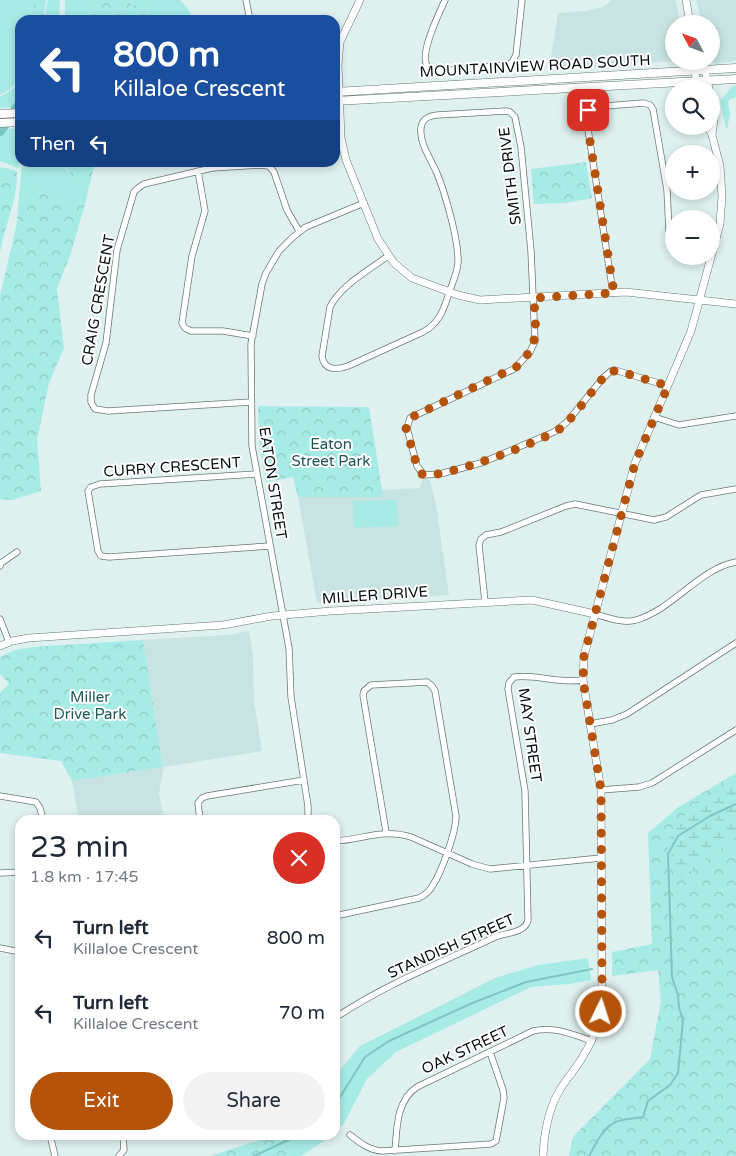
<!DOCTYPE html>
<meta charset="utf-8">
<style>
body{margin:0;font-family:"Varela Round",sans-serif;background:#f2f2f3;color:#1f2937;height:100vh;display:flex;flex-direction:column;font-size:19px;white-space:nowrap}
*{box-sizing:border-box;margin:0}
p{font-size:16px;color:#747a83}
.icon{flex:none;width:28px;height:28px;fill:none;stroke:currentColor;stroke-width:2;stroke-linecap:round;stroke-linejoin:round}
.map{position:relative;flex:1;overflow:hidden}
.details{position:absolute;left:15px;top:815px;width:325px;height:325px;display:flex;flex-direction:column;background:#fff;border-radius:15px;box-shadow:0 2px 8px #0003}
.details>*{flex:none}
.hud{position:absolute;left:15px;top:15px;width:325px;height:152px;border-radius:15px;box-shadow:0 2px 8px #0003;background:#1a4fa0;color:#fff;overflow:hidden}
.needle{width:32px;rotate:311deg}
.controls{position:absolute;left:665px;top:15px;display:grid;gap:10px}
.controls a{display:grid;place-items:center;width:55px;height:55px;border-radius:50%;background:#fff;box-shadow:0 2px 8px #0003;font-size:25px}
.pin{position:absolute;display:grid;place-items:center;width:42px;height:42px;color:#fff;margin:-21px;border-radius:10px;box-shadow:0 2px 8px #0006}
.me{position:absolute;width:55px;margin:-28px;rotate:4deg;stroke-linejoin:round;filter:drop-shadow(0 0 4px #0008)}
.turn{display:flex;align-items:center;gap:18px;height:105px;padding:0 15px;font-size:22px}
.turn .icon{width:65px;height:65px;stroke-width:2.5}
.turn b{display:block;font-size:35px;line-height:42px}
.then{display:flex;align-items:center;height:48px;padding:0 15px;background:#0003;gap:10px;font-size:19px}
.round{display:grid;place-items:center;flex:none;width:52px;height:52px;border-radius:26px;background:#f2f2f3}
.headline{display:flex;align-items:center;justify-content:space-between;height:85px;padding:0 15px}
h1{font-size:30px;font-weight:600;line-height:38px}
.action{display:flex;gap:10px;margin-top:auto;padding:10px 15px}
.action a{flex:1;height:58px;border-radius:30px;background:#b45309;color:#fff;font-size:20px;font-weight:600;line-height:58px;text-align:center}
.action a+a{background:#f2f2f3;color:#1f2937}
ul{padding:0;list-style:none}
li{display:flex;align-items:center;gap:15px;height:75px;padding:0 15px}
li div{flex:1}
li b{display:block;font-size:19px}
li em{font-style:normal}
.map>svg:first-child{display:block}
.built{fill:#c8e4e2}
.grass{fill:#a7ebe6}
.forest{fill:url(#forest-crowns)}
.wetland{fill:url(#wetland-marsh)}
.lines{fill:none;stroke-linecap:round;stroke-linejoin:round}
.stream{stroke:#7ec6c1;stroke-width:2}
.river{stroke:#7ec6c1;stroke-width:10}
.minor-casing{stroke:#687877;stroke-width:7}
.tertiary-casing{stroke:#687877;stroke-width:8}
.secondary-casing{stroke:#687877;stroke-width:9}
.minor{stroke:#fff;stroke-width:5.5}
.tertiary{stroke:#fff;stroke-width:7}
.secondary{stroke:#fff;stroke-width:8}
.route{stroke:#b45309;stroke-width:9;stroke-dasharray:0 16.2}
.labels{text-anchor:middle;stroke-width:4;stroke-linejoin:round;paint-order:stroke}
.street-label{font-size:15px;fill:#070d0d;stroke:#fff}
.park-label{font-size:15px;fill:#1b5855;stroke:#fff}
</style>
<div class="map">
<svg width="736" height="1156" viewBox="0 0 736 1156">
<defs>
<pattern id="forest-crowns" width="20" height="18" patternUnits="userSpaceOnUse" patternTransform="scale(1.25)"><rect width="20" height="18" fill="#a7ebe6"/><path d="M2 6a3 3 0 1 1 6 0M12 15a3 3 0 1 1 6 0" fill="none" stroke="#8ec8c4"/></pattern>
<pattern id="wetland-marsh" width="20" height="14" patternUnits="userSpaceOnUse" patternTransform="scale(1.25)"><rect width="20" height="14" fill="#a7ebe6"/><path d="M1 5h8M5 5V1M11 12h8M15 12V8" fill="none" stroke="#8ec8c4"/></pattern>
</defs>
<rect width="100%" height="100%" fill="#def1ef"/>
<path class="built" d="M612,0H676L680,24H674L675,61L549,70L558,13L586,11L603,7Z
M696,0H736V61L716,64L711,61V24H703Z
M423,479L430,480L436,504L449,595L317,603L298,497H381L382,490L420,488Z
M249,631L253,655L254,700L262,751L164,767L159,793L164,820H79L72,781L163,767L143,640L228,635Z"/>
<path class="grass" d="M0,0H35L32,20H20V79L9,90L0,95Z
M48,0H60L59,20H44Z
M65,0H97L87,20H65Z
M123,0H180L188,9L193,20H147L146,8L127,3Z
M20,81L17,107L0,108V97L13,89Z
M736,85V97L729,100C727,108 731,109 730,115C729,120 728,122 728,127L726,129L720,100C727,96 728,87 736,85Z
M20,128V161L18,168L0,161V136L8,129Z
M22,163C31,163 38,165 47,166C53,167 58,164 64,165C71,179 77,177 91,179L85,204L77,201H66L30,189L18,207Z
M397,500L398,526L354,528L353,501Z
M588,958L591,980L569,984L531,987L396,1052L367,1079L344,1123L335,1133V1076L360,1046L495,978L538,965Z
M276,1135H333L301,1156H289L290,1154Z"/>
<path class="forest" d="M35,0H46L43,20H32Z
M97,0H123L127,3L146,8L147,20H87Z
M586,162L592,198L565,203L534,204L531,169Z
M33,163H95L91,179L73,177L64,165L58,164L50,167Z
M0,167L14,170L17,172C18,200 4,226 0,253Z
M30,189L66,201H77L85,204L70,256L57,288L64,348L49,383L37,439L41,491L12,500L0,499V296L17,223L18,207Z
M258,406L369,407L382,490V497H298L293,477L266,482L259,443Z
M143,640L163,767L72,781L61,761L0,753V693L9,683L0,674V657L15,650L32,647Z
M736,773V1156H569L573,1137L650,1059L661,1001L658,970L612,976V952L652,944L648,833L677,808Z
M276,1135L290,1154L289,1156H210Z"/>
<path class="wetland" d="M736,776V837L682,879L666,843L693,803Z"/>
<g class="lines">
<path class="stream" d="M335,1105L365,1057L389,1041L470,1004L526,982L592,969
M254,1156L299,1135
M589,1156C595,1145 603,1127 616,1122C623,1118 635,1119 643,1117L648,1101L670,1085L678,1073L683,1020L679,1008L678,995L672,977L668,854L678,836L710,816L736,804"/>
<path class="river" d="M0,131L20,104"/>
<defs>
<path id="minor" d="M246,0L250,20
M445,0C440,12 415,60 430,69C432,70 435,70 438,71L507,65L512,62L516,55L522,0
M198,171L205,211L192,256L182,323L185,328L191,331H223L253,336
M388,256C369,270 340,286 330,307L322,356C324,371 337,370 348,366L423,332C438,324 443,312 448,296C451,286 457,274 458,263C459,241 445,192 436,171C430,158 419,142 421,128C422,119 428,116 437,115L506,111L510,112L515,117L521,147L531,251L535,341L530,352L514,369L410,418L407,428L417,466L424,475L440,474L481,463L554,432L567,422L603,378L611,371H618L668,386
M613,293L586,116L588,110L593,107L643,103L650,105L653,109L667,190L669,231L674,246
M251,402L108,411L95,409L91,402V395L106,343L117,250L134,192L138,188L144,184L212,168L260,165L269,166L274,172L287,210L299,231
M654,417L679,425L736,416
M257,474L100,484L91,487L88,491L98,551L101,556L109,557L270,546
M0,566L1,563L17,552
M485,602L479,545L481,539L486,535L501,532L566,506L575,504L654,520L666,517L701,495L736,489
M595,614C606,617 624,624 636,620C672,610 699,569 736,562
M0,619L9,642
M590,724L612,720L627,714L736,643
M601,790L639,787L652,783L736,730
M0,796L36,802L40,808L43,820
M200,820L198,803L202,798L207,796L304,780
M308,820V806L291,697L289,648L252,446L251,344L262,284L266,273L279,251L293,237L306,227L364,203
M335,841C361,840 384,828 411,837L472,864L490,869L601,858
M0,873L20,872
M335,916L419,898C425,895 430,891 433,885C442,871 456,832 456,816L435,691L432,686L427,682L371,685L364,691L363,695L386,832
M0,948L20,952
M335,1018C384,985 440,963 493,938C505,932 525,934 528,920L525,791L508,689L509,683L514,677C537,674 560,684 583,680
M50,1135L55,1156
M350,1135C360,1143 369,1150 382,1151L491,1144L496,1141L504,1098L503,1090L490,1052
M395,1151C397,1128 396,1101 417,1087L533,1031C553,1026 572,1034 592,1041
M119,1156L124,1150L123,1135"/>
<path id="tertiary" d="M360,0L340,42L338,65L341,138L346,160L378,239L394,263L412,278L458,295L480,300L626,292L736,304
M686,0L690,24
M693,61L698,89
M703,61L709,89
M711,98L715,112L712,135
M0,646L12,641L29,638L223,625L272,616L331,611L532,600L595,614
M543,1156C544,1134 548,1112 558,1093C565,1080 575,1070 582,1058C593,1041 599,1023 602,1004L601,790L583,680L584,656L635,463L691,331L720,224L722,196L720,166L712,135L708,126"/>
<path id="secondary" d="M335,92L736,68
M335,101L736,79
M0,114L20,113
M0,123L20,122"/>
</defs>
<use href="#minor" class="minor-casing"/>
<use href="#tertiary" class="tertiary-casing"/>
<use href="#secondary" class="secondary-casing"/>
<use href="#minor" class="minor"/>
<use href="#tertiary" class="tertiary"/>
<use href="#secondary" class="secondary"/>
</g>
<g class="lines">
<path class="route" d="M588,110L586,116L614,293L534,298C535,329 541,342 518,366L410,418L406,428L417,466L422,474C436,482 546,440 561,428C576,415 590,393 603,378L611,371H618L668,386L635,463L584,656L583,680L601,790L602,981L601,1012"/>
</g>
<g class="labels">
<g class="street-label">
<text transform="translate(535 66) rotate(-3)" y="5">MOUNTAINVIEW ROAD SOUTH</text>
<text transform="translate(510 176) rotate(-97)" y="5">SMITH DRIVE</text>
<text transform="translate(98 300) rotate(-80)" y="5">CRAIG CRESCENT</text>
<text transform="translate(172 467) rotate(-4)" y="5">CURRY CRESCENT</text>
<text transform="translate(273 483) rotate(81)" y="5">EATON STREET</text>
<text transform="translate(375 595) rotate(-4)" y="5">MILLER DRIVE</text>
<text transform="translate(530 735) rotate(82)" y="5">MAY STREET</text>
<text transform="translate(451 946) rotate(-24)" y="5">STANDISH STREET</text>
<text transform="translate(465 1050) rotate(-25)" y="5">OAK STREET</text>
</g>
<g class="park-label">
<text x="331" y="449">Eaton<tspan x="331" dy="17">Street Park</tspan></text>
<text x="90" y="702">Miller<tspan x="90" dy="17">Drive Park</tspan></text>
</g>
</g>
</svg>
<div class="controls">
<a><svg class="needle" viewBox="-14 -14 28 28"><path d="M0-13l5 13h-10z" fill="#e53935"/><path d="M0 13l5-13h-10z" fill="#747a83"/></svg></a>
<a><svg class="icon" aria-label="search" viewBox="0 0 24 24"><circle cx="10" cy="10" r="6"/><path d="M15 15l6 6"/></svg></a>
<a>+</a>
<a>−</a>
</div>
<div class="pin" style="left:588px;top:110px;background:#d93025"><svg class="icon" aria-label="arrive" viewBox="0 0 24 24"><path d="M6 21V4h12l-3 4 3 4H6"/></svg></div>
<svg class="me" style="left:601px;top:1012px" viewBox="-20 -20 40 40"><circle r="17" fill="#b45309" stroke="#fff" stroke-width="3"/><path d="M0-11L8 9 0 5-8 9z" fill="#fff"/></svg>
<div class="hud">
<div class="turn"><svg class="icon" aria-label="left" viewBox="0 0 24 24"><path d="M17 20v-9H6M10 6l-5 5 5 5"/></svg><div><b>800 m</b>Killaloe Crescent</div></div>
<div class="then">Then<svg class="icon" aria-label="left" viewBox="0 0 24 24"><path d="M17 20v-9H6M10 6l-5 5 5 5"/></svg></div>
</div>
<section class="details">
<div class="headline"><div><h1>23 min</h1><p>1.8 km · 17:45</p></div><a class="round" style="background:#d93025;color:#fff"><svg class="icon" aria-label="close" viewBox="0 0 24 24"><path d="M6 6l12 12M18 6L6 18"/></svg></a></div>
<ul>
<li><svg class="icon" aria-label="left" viewBox="0 0 24 24"><path d="M17 20v-9H6M10 6l-5 5 5 5"/></svg><div><b>Turn left</b><p>Killaloe Crescent</p></div><em>800 m</em></li>
<li><svg class="icon" aria-label="left" viewBox="0 0 24 24"><path d="M17 20v-9H6M10 6l-5 5 5 5"/></svg><div><b>Turn left</b><p>Killaloe Crescent</p></div><em>70 m</em></li>
</ul>
<div class="action"><a>Exit</a><a>Share</a></div>
</section>
</div>
